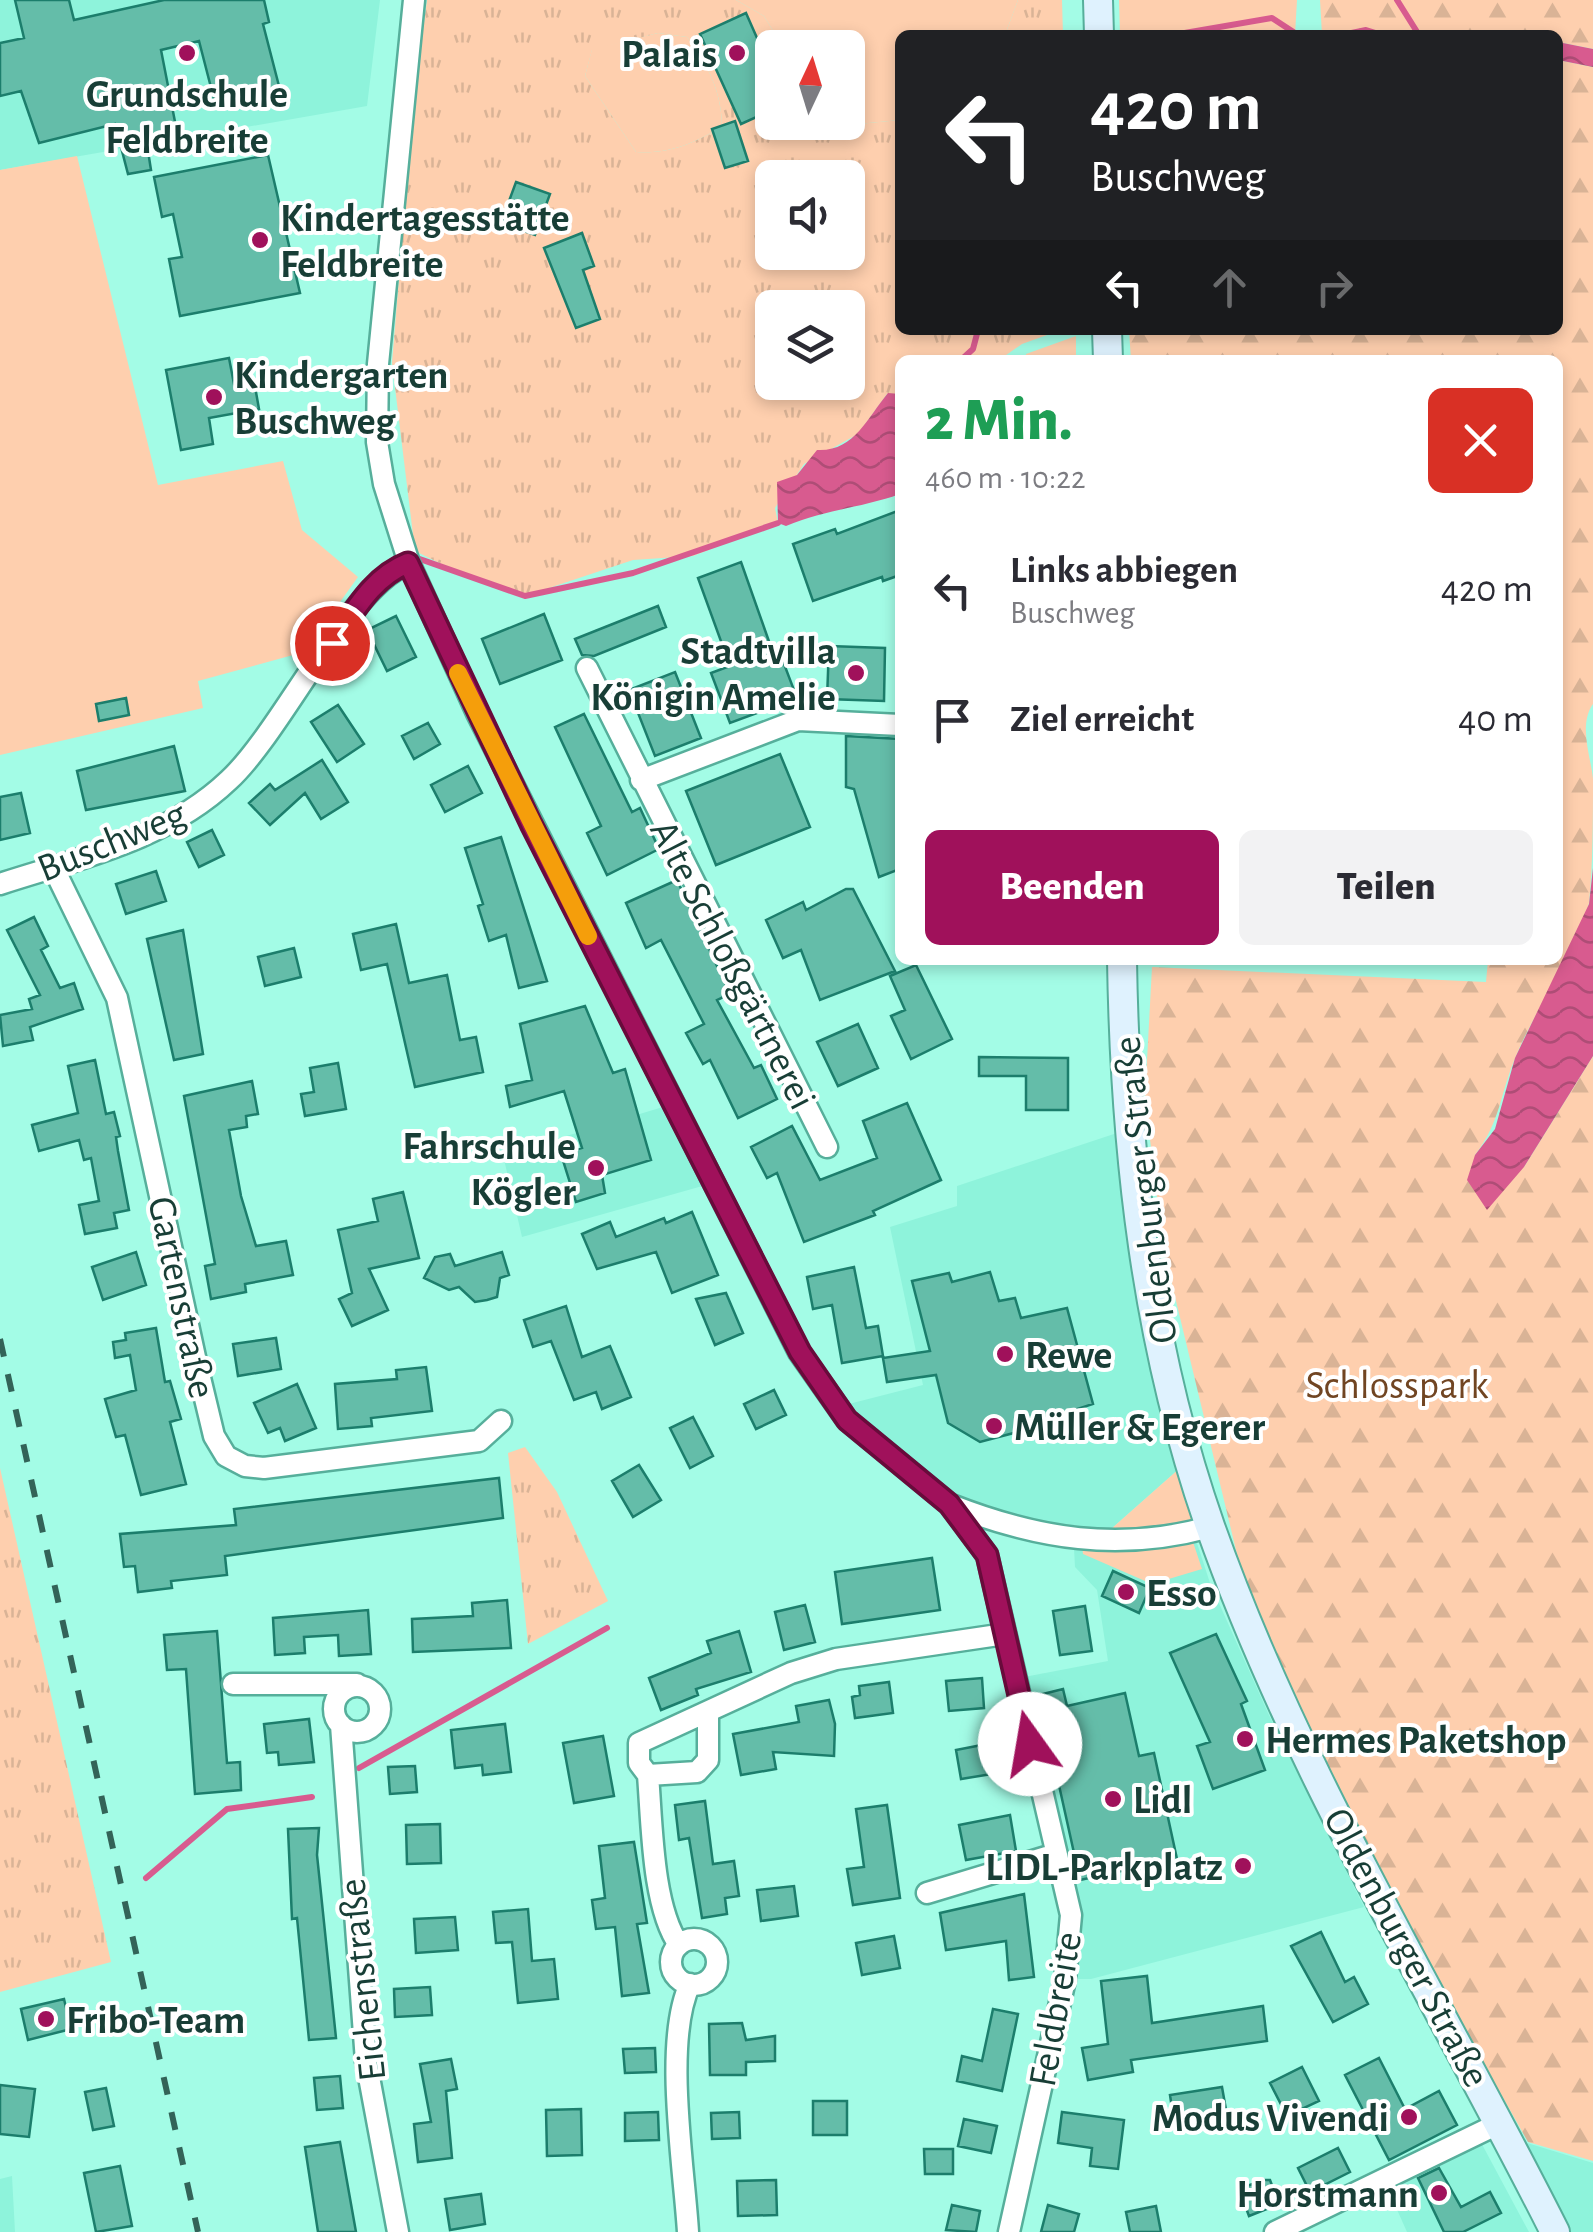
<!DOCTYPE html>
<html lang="de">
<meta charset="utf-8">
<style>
body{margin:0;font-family:"Alegreya Sans",sans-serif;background:#f2f2f3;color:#2b2b33;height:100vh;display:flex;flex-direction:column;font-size:38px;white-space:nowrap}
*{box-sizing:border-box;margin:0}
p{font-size:32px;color:#7c7c81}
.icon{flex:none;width:55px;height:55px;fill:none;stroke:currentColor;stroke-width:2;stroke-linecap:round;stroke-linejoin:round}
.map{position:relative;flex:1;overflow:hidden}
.side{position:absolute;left:895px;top:355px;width:668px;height:610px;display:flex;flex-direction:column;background:#fff;border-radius:15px;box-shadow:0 5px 15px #0003}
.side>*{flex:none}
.banner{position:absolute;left:895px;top:30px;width:668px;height:305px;border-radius:15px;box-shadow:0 5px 15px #0003;background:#202124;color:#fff;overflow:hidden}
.needle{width:65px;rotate:4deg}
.tools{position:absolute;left:755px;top:30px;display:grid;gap:20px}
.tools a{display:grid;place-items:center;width:110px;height:110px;border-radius:15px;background:#fff;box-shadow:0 5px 15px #0003;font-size:50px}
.pin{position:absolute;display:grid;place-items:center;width:85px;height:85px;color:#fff;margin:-42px;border:5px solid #fff;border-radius:50%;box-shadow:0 2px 10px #0007}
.me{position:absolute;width:110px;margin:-55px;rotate:347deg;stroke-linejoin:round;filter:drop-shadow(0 0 8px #0008)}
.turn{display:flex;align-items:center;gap:35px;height:210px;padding:0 30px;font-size:45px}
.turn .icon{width:130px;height:130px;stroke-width:2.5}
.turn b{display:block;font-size:70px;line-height:85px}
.lanes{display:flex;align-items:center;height:95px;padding:0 30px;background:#0003;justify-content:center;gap:50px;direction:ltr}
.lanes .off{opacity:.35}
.round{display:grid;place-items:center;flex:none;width:105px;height:105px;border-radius:15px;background:#f2f2f3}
.summary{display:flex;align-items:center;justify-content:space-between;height:170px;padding:0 30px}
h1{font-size:60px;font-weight:800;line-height:75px;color:#1e9e55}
.button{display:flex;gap:20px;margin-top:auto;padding:20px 30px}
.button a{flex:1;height:115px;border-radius:15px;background:#a0115b;color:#fff;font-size:40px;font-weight:800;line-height:115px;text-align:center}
.button a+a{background:#f2f2f3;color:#2b2b33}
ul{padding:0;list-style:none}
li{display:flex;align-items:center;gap:30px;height:130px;padding:0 30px}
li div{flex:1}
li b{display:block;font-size:38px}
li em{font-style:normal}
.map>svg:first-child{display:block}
.built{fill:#8ef3db}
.grass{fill:#fecfae}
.forest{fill:url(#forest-firs)}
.park{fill:url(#park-tufts);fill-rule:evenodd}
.water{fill:url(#water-waves)}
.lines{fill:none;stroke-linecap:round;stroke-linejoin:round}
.stream{stroke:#d85b8f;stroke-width:6}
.building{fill:#64bda9;stroke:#1c7e6c;stroke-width:2.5}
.street-casing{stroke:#56af9b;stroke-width:25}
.secondary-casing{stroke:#56af9b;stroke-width:32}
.street{stroke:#fff;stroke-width:20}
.secondary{stroke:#dff2fe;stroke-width:28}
.rail{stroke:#336358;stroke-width:6;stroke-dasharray:18 18;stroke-linecap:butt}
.route-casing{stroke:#680b3b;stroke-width:25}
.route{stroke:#a0115b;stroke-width:18}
.slow{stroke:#f59e0b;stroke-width:18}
.poi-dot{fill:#a0115b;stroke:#fff;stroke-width:4}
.labels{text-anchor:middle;stroke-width:8;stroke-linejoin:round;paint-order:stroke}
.poi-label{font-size:40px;font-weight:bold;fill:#183e36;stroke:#fff;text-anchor:start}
.street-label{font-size:40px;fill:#183e36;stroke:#fff}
.park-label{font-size:40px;fill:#714522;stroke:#fff}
</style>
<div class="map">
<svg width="1593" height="2232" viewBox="0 0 1593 2232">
<defs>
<pattern id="forest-firs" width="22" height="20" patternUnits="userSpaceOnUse" patternTransform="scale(2.5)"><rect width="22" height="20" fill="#fecfae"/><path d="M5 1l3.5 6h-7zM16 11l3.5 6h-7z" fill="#d9b396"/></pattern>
<pattern id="park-tufts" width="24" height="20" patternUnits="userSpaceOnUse" patternTransform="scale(2.5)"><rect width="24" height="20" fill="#fecfae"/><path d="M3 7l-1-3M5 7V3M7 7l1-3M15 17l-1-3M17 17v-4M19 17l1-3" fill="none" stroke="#d9b396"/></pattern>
<pattern id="water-waves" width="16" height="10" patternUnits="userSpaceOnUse" patternTransform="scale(2.5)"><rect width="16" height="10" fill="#d85b8f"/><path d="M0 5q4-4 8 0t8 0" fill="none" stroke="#ae4d76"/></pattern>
</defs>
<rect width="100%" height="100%" fill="#a3fce6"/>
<path class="built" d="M0,0H380L367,106L0,170Z
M673,1104L713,1183L522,1237L503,1155Z
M1129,1129L1189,1460L1111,1529L1075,1541L949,1504L837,1407L923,1385L890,1227L957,1206V1186Z
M1194,1534L1210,1583L1268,1713L1364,1907L1091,1979H1072L1073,1914L1019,1678L1108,1661L1097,1590L1075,1567L1074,1548L1127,1546Z
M1477,2135L1529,2232H1407L1386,2185Z
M1527,2143L1593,2163V2232H1571Z
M12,2176L15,2232H0V2179Z"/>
<path class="grass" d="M736,0H1018L1005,35H900V120L837,126L829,123L848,122V48L783,47L764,16Z
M1119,0H1297L1295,35H1120Z
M658,33L687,37C708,64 722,93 722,127C692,144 670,154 636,152L585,76L592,49Z
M77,156L158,485L283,461L302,530L358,577L304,652L198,681L203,708L0,755V170Z
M1076,336V360H1026V354Z
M1189,1460L1210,1527L1075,1541L1111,1529Z
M1191,1536L1202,1569L1152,1584L1083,1554L1082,1546Z"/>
<path class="forest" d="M1320,0H1593V49L1558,42V35L1505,31L1504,35H1322Z
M1558,60L1593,67V704C1578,725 1591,757 1593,779C1593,817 1593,866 1589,903C1576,954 1536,1007 1516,1056C1500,1093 1501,1121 1475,1155L1524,1167L1593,1056V2161L1528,2142L1440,1986L1292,1702L1242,1575L1163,1247L1145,1098L1152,967L1486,982L1488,960H1558V360H1131L1129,330H1558Z"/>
<path class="park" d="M427,0H736L764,16L783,47L772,48V71L746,13L701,34L741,124L772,110V122L837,126L900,120V330H1061L1022,344L999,360H900V394H887L858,434L804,464L775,508L778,523L693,556L633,560L525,596L480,583L415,551L392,363L413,107ZM658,33L687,37C708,64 722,93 722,127C692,144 670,154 636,152L585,76L592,50ZM772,178H848V252H772ZM549,195L535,235L501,223ZM581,233L594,265L557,280L544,248ZM772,308H848V382H772Z
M1018,0H1062L1063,35H1005Z
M525,1447L557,1492L608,1601L528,1644L508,1453Z
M0,1468L111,1962L0,1992Z"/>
<path class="water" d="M1558,42L1593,49V67L1558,60Z
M888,393L900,394V494C861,508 823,510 786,526L778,523L777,482L797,475L817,450C854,452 867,418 888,393Z
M1593,868V1056L1524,1167L1487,1210L1467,1180L1475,1155L1495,1129L1515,1058L1589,904Z"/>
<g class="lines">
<path class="stream" d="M1397,0L1419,35
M1037,35H1072
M1173,35L1272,18L1298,35
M1342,35L1366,30L1382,35
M961,360L973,349L978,330
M414,557L525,596L633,573L778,523
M359,1768L607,1628
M146,1878L227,1809L312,1797"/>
</g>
<path class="building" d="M15,0H69L74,20L164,0H264L269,22L263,24L279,86L215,103L199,41L161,50L177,132L146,138L151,170L128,174L115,124L39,143L21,91L0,96V43L24,38Z
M746,13L772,72V110L741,124L700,34Z
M735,121L748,161L725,168L712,129Z
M268,155L300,293L180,316L169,259L182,257L173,214L162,217L154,177Z
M516,182L550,194L535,235L501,223Z
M582,233L594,266L583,270L600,319L576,328L544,248Z
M229,358L234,384L254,381L259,409L209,418L213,444L181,450L166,370Z
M900,510V575L883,581L882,577L813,601L793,544L835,529L837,534Z
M741,562L772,650L778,648L797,698L730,723L711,673L730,666L698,578Z
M658,606L666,627L594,656L582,655L575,639Z
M544,614L562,660L500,684L482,639Z
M396,616L416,657L387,671L367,630Z
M829,646L885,648L884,701L827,699Z
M675,672L701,738L655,756L629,690Z
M126,698L129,715L99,721L96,704Z
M338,705L364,744L337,762L311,722Z
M584,714L632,812L640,808L659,849L607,875L587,833L601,826L555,727Z
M428,723L440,744L414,759L402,736Z
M846,736L900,739V869L879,877L854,789L846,787Z
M174,746L185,791L86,810L77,771Z
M780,754L810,827L716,865L686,791Z
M322,760L348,802L321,819L305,793L270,825L249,803L270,784L275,790Z
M468,766L482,793L445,812L431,785Z
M21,793L30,833L0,840V797Z
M212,830L224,855L199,867L187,842Z
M501,837L547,981L519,988L506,935L489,941L478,906L483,904L465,848Z
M156,871L166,901L126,914L116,884Z
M677,880L730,994L717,1000L754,1068L761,1065L777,1099L738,1118L710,1060L703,1064L686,1033L704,1024L661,940L646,948L626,903Z
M846,889H853L895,971L820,1000L801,950L783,958L766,920L803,902L806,910Z
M34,917L48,946L41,950L60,988L74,983L83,1009L30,1027L33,1040L3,1046L0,1015L32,1009L29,999L40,995L7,930Z
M396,924L409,983L447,975L460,1040L476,1037L483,1072L415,1087L387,964L361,970L353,934Z
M183,930L203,1054L174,1060L147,939Z
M294,948L301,977L265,986L258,957Z
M916,965L952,1039L911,1059L891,1016L905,1010L890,976Z
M585,1006L613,1073L625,1069L651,1160L602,1175L605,1193L576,1202L561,1154L582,1148L564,1091L510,1107L506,1086L532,1080L520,1024Z
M858,1024L878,1068L838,1086L817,1042Z
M979,1057L1068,1058V1110H1026V1076H979Z
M95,1060L106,1114L114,1112L120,1136L116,1137L118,1151L129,1210L114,1213L117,1228L85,1234L79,1205L99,1201L91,1158L84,1160L79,1140L39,1151L32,1125L78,1113L68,1066Z
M338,1063L346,1109L305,1116L301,1094L314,1092L310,1068Z
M252,1081L258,1114L246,1116L247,1127L229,1130L241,1196L256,1246L286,1241L293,1275L245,1284L246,1292L211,1299L205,1266L215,1264L184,1096Z
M907,1103L941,1180L873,1211L875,1215L804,1242L777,1173L767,1178L751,1147L792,1126L820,1180L877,1158L863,1121Z
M403,1192L419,1258L369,1269L388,1310L352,1326L339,1299L352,1293L338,1230L378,1221L373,1199Z
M692,1212L718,1275L672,1293L656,1252L597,1269L582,1234L610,1222L616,1237L664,1218L666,1223Z
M136,1252L146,1285L103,1300L92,1267Z
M502,1252L509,1275L500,1278L497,1297L487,1300L475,1302L459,1287L449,1290L424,1278L435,1257L450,1254L455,1266Z
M854,1267L866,1328L878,1326L883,1356L842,1363L832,1305L813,1309L807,1277Z
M990,1272L999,1301L1015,1298L1021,1318L1067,1308L1093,1404L1071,1411L1066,1419L980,1442L948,1423L936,1375L887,1382L883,1358L930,1351L912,1281L949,1273L952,1282Z
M726,1293L743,1333L715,1345L696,1299Z
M566,1306L582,1357L610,1346L631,1397L602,1409L596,1392L574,1400L551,1341L533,1347L524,1320Z
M156,1328L165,1382L170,1381L181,1419L170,1422L186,1484L141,1495L125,1435L116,1437L105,1399L136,1390L130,1355L115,1358L113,1342L126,1340L125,1333Z
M276,1338L281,1369L238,1376L233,1344Z
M426,1367L432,1411L371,1418L372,1426L338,1429L335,1384L397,1379L396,1370Z
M297,1384L316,1428L285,1441L280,1428L268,1433L254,1403Z
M774,1390L786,1415L756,1429L744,1404Z
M693,1417L713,1456L690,1468L670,1428Z
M639,1465L661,1500L633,1517L612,1481Z
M499,1478L503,1518L225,1556L227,1575L171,1581L172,1588L138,1592L135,1566L124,1567L120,1534L236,1525L234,1509Z
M932,1558L940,1610L842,1624L835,1572Z
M1113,1571L1150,1588L1139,1613L1102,1596Z
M507,1600L511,1648L413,1652L412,1619L473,1616L472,1603Z
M805,1605L815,1642L784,1650L775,1612Z
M1085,1606L1092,1651L1060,1655L1053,1611Z
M368,1610L371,1654L339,1656L338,1635L304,1637L305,1653L275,1655L273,1618Z
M217,1631L227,1763L240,1762L241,1790L195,1794L186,1669L167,1670L164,1635Z
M739,1631L751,1672L696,1689L698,1695L661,1710L649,1678L711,1653L707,1641Z
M1216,1634L1247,1701L1241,1704L1265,1770L1213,1789L1197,1746L1210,1742L1170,1653Z
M982,1678L984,1708L949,1711L946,1681Z
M889,1682L893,1713L855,1718L852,1697L860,1695L859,1686Z
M1063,1689L1067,1706L1125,1693L1139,1756L1154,1753L1177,1859L1080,1880L1039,1695Z
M829,1700L835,1724L834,1756L773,1752L776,1769L741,1775L733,1734L799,1722L796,1706Z
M309,1719L314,1762L279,1765L278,1752L267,1753L264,1724Z
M505,1724L511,1772L483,1775L482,1765L455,1768L451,1730Z
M603,1736L614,1796L574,1803L563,1743Z
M992,1743L998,1773L961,1779L956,1750Z
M415,1766L417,1792L390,1794L388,1767Z
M705,1801L713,1864L734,1861L739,1896L725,1898L727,1914L702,1918L689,1838L679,1840L675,1805Z
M887,1805L900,1898L853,1905L847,1869L864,1867L856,1809Z
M1010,1815L1016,1851L966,1860L959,1825Z
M440,1824L441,1863L407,1864L406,1825Z
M319,1828L317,1855L336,2038L309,2040L297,1918L292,1919L288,1829Z
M634,1842L647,1923L637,1924L649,1993L622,1996L615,1927L596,1929L592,1900L605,1898L599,1846Z
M794,1886L798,1916L761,1921L757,1890Z
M1024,1894L1034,1977L1009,1980L1006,1941L946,1950L940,1913Z
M528,1909L532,1961L554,1959L558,1999L518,2003L512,1942L496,1943L493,1912Z
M455,1917L458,1950L416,1953L414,1919Z
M1321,1932L1345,1982L1354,1977L1368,2004L1333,2022L1291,1946Z
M894,1936L900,1968L862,1975L856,1943Z
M1147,1976L1152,2023L1263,2006L1267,2041L1131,2060L1133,2072L1088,2080L1082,2048L1108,2044L1101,1981Z
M430,1987L432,2015L395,2017L394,1989Z
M64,1999L71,2029L28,2040L21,2009Z
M993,2009L1018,2014L1002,2091L957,2081L962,2056L982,2061Z
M742,2023L746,2040L775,2036V2061L746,2062V2075H710L709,2024Z
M655,2048L656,2072L625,2073L623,2049Z
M1379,2058L1405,2109L1439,2091L1457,2125L1389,2160L1345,2075Z
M451,2059L457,2089L446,2091L452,2158L418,2162L414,2124L431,2122L420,2064Z
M1302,2067L1319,2101L1287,2116L1270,2083Z
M340,2076L343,2108L317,2110L314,2078Z
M0,2085L35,2089L29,2137L0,2134Z
M1222,2087L1228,2121L1175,2129L1170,2095Z
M106,2088L114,2126L93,2130L85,2092Z
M813,2101H847V2135H813Z
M581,2109L582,2155L547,2156L546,2110Z
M658,2112L659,2140L625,2141V2113Z
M739,2112L740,2138L712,2139L711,2113Z
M1062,2112L1124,2120L1118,2169L1090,2166L1092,2148L1058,2143Z
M964,2119L997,2126L991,2153L958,2146Z
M340,2142L356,2232H318L305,2147Z
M1338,2148L1350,2172L1310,2192L1298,2168Z
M924,2149H953V2174H925Z
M120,2166L132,2226L96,2232L84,2173Z
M1439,2168L1461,2207L1490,2192L1501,2213L1463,2232H1444L1418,2178Z
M776,2180L777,2215L738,2216L737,2181Z
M1263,2180H1270L1279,2204L1249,2216L1239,2189Z
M481,2194L485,2224L450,2230L445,2199Z
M952,2205L980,2211L976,2232L946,2230Z
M1048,2205L1079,2214L1074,2232H1041Z
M1156,2206L1161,2232H1130L1126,2212Z"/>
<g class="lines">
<defs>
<path id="street" d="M414,0L378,364L377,442L384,484L409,563L477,713L799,1352L847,1420L949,1504L987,1555L1071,1915L1065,1980L1009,2232
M587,668L827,1147
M641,780L798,720L900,725
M53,867L117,998L195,1357L214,1436L226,1456L245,1466L264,1468L479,1441L501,1421
M0,884C80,858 166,840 229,780C283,730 348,586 409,563
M951,1505C1038,1539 1119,1552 1210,1527
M233,1684H357
M334 1709a23 23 0 1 1 46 0a23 23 0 1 1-46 0Z
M708,1714V1760L697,1772L648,1775L639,1763V1743L791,1673L836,1659L1005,1634
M341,1725L366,2061L398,2232
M648,1775C652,1823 652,1906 679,1945
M927,1893L1056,1854
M671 1962a23 23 0 1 1 46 0a23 23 0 1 1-46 0Z
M688,2232C684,2166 663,2041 690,1984
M1275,2232L1500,2123"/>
<path id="secondary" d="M1098,0L1099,35
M1107,330L1108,360
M1122,960C1125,1152 1146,1343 1210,1526C1297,1773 1438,1999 1555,2232"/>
</defs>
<use href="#street" class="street-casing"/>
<use href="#secondary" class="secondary-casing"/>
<use href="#street" class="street"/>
<use href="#secondary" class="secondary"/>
<path class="rail" d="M0,1339L198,2232"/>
</g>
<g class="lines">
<defs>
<path id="route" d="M332,643C354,612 372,577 408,563L531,824L800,1352L847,1420L949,1504L987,1555L1030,1744"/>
</defs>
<use href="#route" class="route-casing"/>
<use href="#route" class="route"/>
<path class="slow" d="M458,673L588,936"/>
</g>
<g class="poi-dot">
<circle cx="187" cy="53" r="10"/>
<circle cx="737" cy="53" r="10"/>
<circle cx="260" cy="240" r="10"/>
<circle cx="214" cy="397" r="10"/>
<circle cx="856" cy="673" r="10"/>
<circle cx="596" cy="1168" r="10"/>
<circle cx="1005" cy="1354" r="10"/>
<circle cx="994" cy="1426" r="10"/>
<circle cx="1126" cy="1592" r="10"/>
<circle cx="1245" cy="1739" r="10"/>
<circle cx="1113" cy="1799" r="10"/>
<circle cx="1243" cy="1866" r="10"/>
<circle cx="46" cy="2019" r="10"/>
<circle cx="1409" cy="2117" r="10"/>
<circle cx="1439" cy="2193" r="10"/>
</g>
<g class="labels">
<g class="poi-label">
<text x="717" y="67" text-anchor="end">Palais</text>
<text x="187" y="107" text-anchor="middle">Grundschule<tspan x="187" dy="46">Feldbreite</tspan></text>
<text x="280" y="231">Kindertagesstätte<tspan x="280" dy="46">Feldbreite</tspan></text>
<text x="234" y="388">Kindergarten<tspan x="234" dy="46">Buschweg</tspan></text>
<text x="836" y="664" text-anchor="end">Stadtvilla<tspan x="836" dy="46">Königin Amelie</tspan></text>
<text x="576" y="1159" text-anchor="end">Fahrschule<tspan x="576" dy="46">Kögler</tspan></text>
<text x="1025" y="1368">Rewe</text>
<text x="1014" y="1440">Müller &amp; Egerer</text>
<text x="1146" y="1606">Esso</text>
<text x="1265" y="1753">Hermes Paketshop</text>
<text x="1133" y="1813">Lidl</text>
<text x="1223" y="1880" text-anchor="end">LIDL-Parkplatz</text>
<text x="66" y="2033">Fribo-Team</text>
<text x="1389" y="2131" text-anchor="end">Modus Vivendi</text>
<text x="1419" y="2207" text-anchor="end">Horstmann</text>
</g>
<g class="street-label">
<text transform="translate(111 840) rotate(-22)" y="14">Buschweg</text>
<text transform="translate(734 964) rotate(63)" y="14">Alte Schloßgärtnerei</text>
<text transform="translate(1144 1190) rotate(-97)" y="14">Oldenburger Straße</text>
<text transform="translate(183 1297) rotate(78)" y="14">Gartenstraße</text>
<text transform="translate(1408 1947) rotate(62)" y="14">Oldenburger Straße</text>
<text transform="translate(361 1980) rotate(-96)" y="14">Eichenstraße</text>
<text transform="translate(1054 2009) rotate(-80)" y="14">Feldbreite</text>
</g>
<g class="park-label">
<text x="1397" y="1398">Schlosspark</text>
</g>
</g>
</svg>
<div class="tools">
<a><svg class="needle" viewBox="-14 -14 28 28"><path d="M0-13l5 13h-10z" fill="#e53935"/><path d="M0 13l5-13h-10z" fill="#7c7c81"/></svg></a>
<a><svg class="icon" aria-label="sound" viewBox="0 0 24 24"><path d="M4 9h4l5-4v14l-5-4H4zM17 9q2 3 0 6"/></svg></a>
<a><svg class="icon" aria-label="layers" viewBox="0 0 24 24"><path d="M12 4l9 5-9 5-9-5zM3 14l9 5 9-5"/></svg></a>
</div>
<div class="pin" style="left:332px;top:643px;background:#d93025"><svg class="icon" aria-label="arrive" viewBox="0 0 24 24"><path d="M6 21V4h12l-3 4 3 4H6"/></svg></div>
<svg class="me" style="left:1030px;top:1744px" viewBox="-20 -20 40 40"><circle r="19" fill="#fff"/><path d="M0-13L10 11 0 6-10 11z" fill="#a0115b"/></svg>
<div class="banner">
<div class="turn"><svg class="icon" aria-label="left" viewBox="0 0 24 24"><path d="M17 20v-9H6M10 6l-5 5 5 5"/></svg><div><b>420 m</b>Buschweg</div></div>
<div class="lanes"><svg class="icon" aria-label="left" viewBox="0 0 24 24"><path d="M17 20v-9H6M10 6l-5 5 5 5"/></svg><svg class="icon off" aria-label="ahead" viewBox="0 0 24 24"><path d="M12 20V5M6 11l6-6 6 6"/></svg><svg class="icon off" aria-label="right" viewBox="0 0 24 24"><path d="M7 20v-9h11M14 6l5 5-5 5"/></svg></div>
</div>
<section class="side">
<div class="summary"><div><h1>2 Min.</h1><p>460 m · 10:22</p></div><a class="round" style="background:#d93025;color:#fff"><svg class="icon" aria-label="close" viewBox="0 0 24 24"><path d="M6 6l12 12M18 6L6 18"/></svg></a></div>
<ul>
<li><svg class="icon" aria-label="left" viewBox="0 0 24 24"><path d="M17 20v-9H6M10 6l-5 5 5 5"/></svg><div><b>Links abbiegen</b><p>Buschweg</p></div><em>420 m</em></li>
<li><svg class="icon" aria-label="arrive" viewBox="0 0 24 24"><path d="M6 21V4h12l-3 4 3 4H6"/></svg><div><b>Ziel erreicht</b></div><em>40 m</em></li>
</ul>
<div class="button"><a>Beenden</a><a>Teilen</a></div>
</section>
</div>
